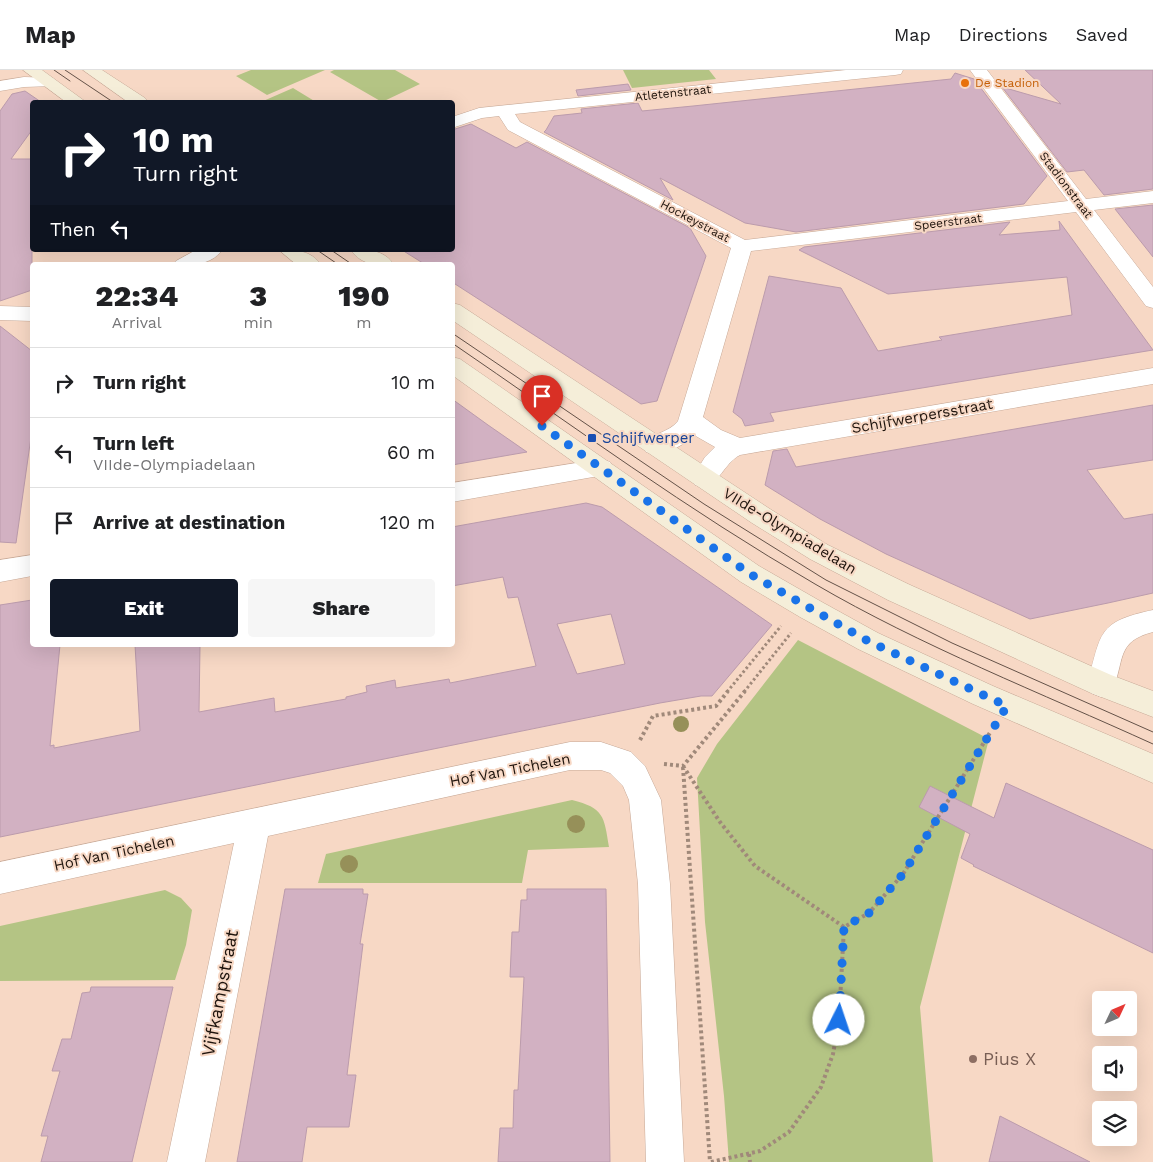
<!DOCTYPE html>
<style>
body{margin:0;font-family:"Work Sans",sans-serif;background:#f6f6f6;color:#202124;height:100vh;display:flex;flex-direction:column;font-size:19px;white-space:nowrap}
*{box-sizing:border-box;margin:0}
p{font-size:16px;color:#757577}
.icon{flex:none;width:28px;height:28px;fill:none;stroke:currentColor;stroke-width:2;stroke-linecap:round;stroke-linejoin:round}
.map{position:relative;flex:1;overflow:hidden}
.panel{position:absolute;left:30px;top:192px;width:425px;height:385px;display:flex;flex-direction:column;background:#fff;border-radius:5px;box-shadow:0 5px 20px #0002}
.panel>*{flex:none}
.banner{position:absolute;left:30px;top:30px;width:425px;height:152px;border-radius:5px;box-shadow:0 5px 20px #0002;background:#111827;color:#fff;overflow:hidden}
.needle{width:32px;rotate:46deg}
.controls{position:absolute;left:1092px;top:921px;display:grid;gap:10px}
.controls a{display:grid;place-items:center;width:45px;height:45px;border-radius:5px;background:#fff;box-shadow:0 5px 20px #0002;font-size:25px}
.pin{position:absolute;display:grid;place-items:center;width:42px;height:42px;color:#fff;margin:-51px -21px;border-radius:50% 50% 50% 0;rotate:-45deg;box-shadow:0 0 5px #0007}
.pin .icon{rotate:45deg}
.me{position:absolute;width:55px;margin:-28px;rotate:4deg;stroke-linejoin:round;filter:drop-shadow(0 0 4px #0008)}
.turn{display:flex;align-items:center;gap:18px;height:105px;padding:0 20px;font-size:22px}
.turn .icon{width:65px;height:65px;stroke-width:2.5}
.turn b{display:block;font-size:35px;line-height:42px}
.then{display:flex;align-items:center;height:48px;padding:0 20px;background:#0003;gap:10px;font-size:19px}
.eta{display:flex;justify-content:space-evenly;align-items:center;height:85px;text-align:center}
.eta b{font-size:30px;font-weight:800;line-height:35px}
.button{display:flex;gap:10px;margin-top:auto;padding:10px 20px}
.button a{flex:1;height:58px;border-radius:5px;background:#111827;color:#fff;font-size:20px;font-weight:800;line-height:58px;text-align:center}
.button a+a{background:#f6f6f6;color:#202124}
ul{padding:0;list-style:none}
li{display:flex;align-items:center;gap:15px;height:70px;padding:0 20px;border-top:1px solid #e0e0e0}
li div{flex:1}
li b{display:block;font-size:19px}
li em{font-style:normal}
header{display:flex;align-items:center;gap:30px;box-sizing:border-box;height:70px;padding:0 25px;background:#fff;border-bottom:1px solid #e0e0e0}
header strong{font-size:24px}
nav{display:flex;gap:28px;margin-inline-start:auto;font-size:18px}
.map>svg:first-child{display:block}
.green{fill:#b4c484}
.building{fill:#d2b1c2;stroke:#bb9bac;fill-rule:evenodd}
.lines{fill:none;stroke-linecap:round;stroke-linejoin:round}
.street-casing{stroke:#c7a997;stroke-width:1}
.secondary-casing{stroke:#c7a997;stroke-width:1}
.path-far1{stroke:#a0897a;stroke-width:3;stroke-dasharray:2.5 2.5;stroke-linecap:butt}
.path{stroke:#a0897a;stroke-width:4;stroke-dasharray:3 3;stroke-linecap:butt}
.street{fill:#fff;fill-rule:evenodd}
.secondary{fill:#f5eed9;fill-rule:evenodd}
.tram{stroke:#645248;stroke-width:1}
.tree{fill:#969059}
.route{stroke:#1a73e8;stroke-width:9;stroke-dasharray:0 16.2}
.food-dot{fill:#e8710a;stroke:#f7d8c5;stroke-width:2}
.transit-dot{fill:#1a4fb4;stroke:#f7d8c5;stroke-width:2}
.education-dot{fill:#8d6e63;stroke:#f7d8c5;stroke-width:2}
.labels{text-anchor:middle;stroke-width:4;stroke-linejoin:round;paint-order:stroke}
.far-food-label{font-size:12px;fill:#c56008;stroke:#f7d8c5;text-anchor:start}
.far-street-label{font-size:12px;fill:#1f140d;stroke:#f7d8c5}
.street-label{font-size:15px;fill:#1f140d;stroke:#f7d8c5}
.transit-label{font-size:15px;fill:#164399;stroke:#f7d8c5;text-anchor:start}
.near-street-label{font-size:18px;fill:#1f140d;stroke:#f7d8c5}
.near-education-label{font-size:18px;fill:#785e54;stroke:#f7d8c5;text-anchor:start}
</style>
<header>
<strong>Map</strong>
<nav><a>Map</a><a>Directions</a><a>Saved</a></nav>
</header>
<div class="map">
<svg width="1153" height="1092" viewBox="0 0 1153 1092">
<rect width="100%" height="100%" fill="#f7d8c5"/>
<path class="green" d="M251,0H325L267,25L236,6Z
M334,0H395L420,14L382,32L330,2Z
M623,0H709L716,9L632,18Z
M293,18L316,32H261Z
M798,570L989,669L920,937L933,1092H729L724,1026L705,852L697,708L717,674Z
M572,730C604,738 604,746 609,777L528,780L522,813H318L326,784Z
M165,820L181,828L192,840L186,875L175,910L0,911V856Z"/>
<path class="building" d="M1025,0H1153V119L1104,125L1084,100L1067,102L1002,17L1061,34Z
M955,3L974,9L1047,106L1024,134L796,162L745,153L660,108L673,130L544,62L546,60L554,46L582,43L581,39L638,33L642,41L693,36L951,9Z
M628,14L631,20L578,26L576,20Z
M25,21L41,32H32V60L11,89H32V220L0,231V41L12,24Z
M471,54L516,78L527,72L690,158L706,186L657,331L641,334L452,212V195H426L402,180H452V60Z
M1153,135V187L1115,139Z
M1059,151L1153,280L770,343L774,351L745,356L742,349L733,342L769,206L841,218L878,281L942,270L939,267L1072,245L1067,207L888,224L799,180L804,177L1010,152L999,165L1060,160Z
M0,256L32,281V360L16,473L0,472Z
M452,329L488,355L527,382L452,395Z
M1153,335V390L1087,400L1124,449L1153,444V523L1108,533L1030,549L886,484L820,449L765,415L773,381L787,379L796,397Z
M586,433L602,437L772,555L712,626H701L660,633L0,767V535L32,530V575H60L50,676L54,675V678L140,661L135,575H200L199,642L274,628L275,642L346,629V627L367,622L366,616L395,610L396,618L449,609L450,613L536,596L518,527L508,528L503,507L452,516V457ZM611,544L625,594L577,604L557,554Z
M1006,713L1153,780V883L973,796L974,795L961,788L970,764L919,737L930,716L994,748Z
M285,819H363V824H368L360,874H363L347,1005H356L349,1057H307L302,1092H237Z
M527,819H606L610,1092H498L500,1058H513L514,1020H518L524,907H510L512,862H519L521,830H527Z
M91,917H173L132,1092H41L48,1066H41L60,1001H52L62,969H71L82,923L90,922Z
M1000,1046L1090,1092H989Z"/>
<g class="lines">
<defs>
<path id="street" d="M846,0H903L901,4L895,5L515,44L520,52L745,170L1068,131L970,0H987L1086,129L1153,121V133L1094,140L1153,217V238L1146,236L1076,142L751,181L703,347L721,360L740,368L1153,298V314L740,385C721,395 718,422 695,415L692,408L705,387L715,377L694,365C683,377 661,387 646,382L643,376C650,363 669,363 678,351L731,178L508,60L499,46L482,48L452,58V47L479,38Z
M24,7L53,8L55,12L53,16L24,17L0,21V11Z
M196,180H222C211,196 190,195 173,195L176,191Z
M0,236L32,237V251L0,250Z
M601,389L610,392L613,398L610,404L452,432V413Z
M32,485V506L0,512V490Z
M1153,540V562C1114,572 1126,592 1111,623L1101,627L1091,623L1087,614C1102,563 1096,552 1153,540Z
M570,672H601L631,682L645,696L661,730L670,814L684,1092H646L638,814L629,730L623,716L610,703L601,700H570L268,766L205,1092H167L234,773L0,824V792Z"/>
<path id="secondary" d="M23,0H42L86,32H66Z
M83,0H102L145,28L148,32H128Z
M279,180C296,180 311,180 321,195H297Z
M351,180C368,180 384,179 394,195C377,195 362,196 351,180Z
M452,233L460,235L770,439L828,475L908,514L1111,605L1153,621V647L1091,623L888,530L810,489L752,453L452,250Z
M452,287L460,289L759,496L820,531L878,563L993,616L1153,684V713L973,634L858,579L800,547L741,512L452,305Z"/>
</defs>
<use href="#street" class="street-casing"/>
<use href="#secondary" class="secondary-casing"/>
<path class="path-far1" d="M727,622L781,556
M744,622L791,563"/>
<path class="path" d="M640,670L653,646L716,636L728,621
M664,694L683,696L745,621
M683,696L720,752L755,796L844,857L869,843L903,804L991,661
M683,697L710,1092
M749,1084L750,1092
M711,1092L760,1081L789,1062L821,1017L833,984L839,950L844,857"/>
<use href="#street" class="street"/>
<use href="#secondary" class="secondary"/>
<path class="tram" d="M54,0L70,11
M65,0L113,32
M317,180L336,193
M331,180L353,195
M452,263L704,434L826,510L952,573L1153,662
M452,273C572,355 689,441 815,514C921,576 1041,623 1153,674"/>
</g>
<g class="tree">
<circle cx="681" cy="654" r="8"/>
<circle cx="576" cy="754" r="9"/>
<circle cx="349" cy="794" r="9"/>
</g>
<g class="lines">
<path class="route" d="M542,356L750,504L868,571L1007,636L903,804L869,843L844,857L839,950"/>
</g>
<circle class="food-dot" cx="965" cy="13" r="5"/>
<rect class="transit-dot" x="587" y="363" width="10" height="10" rx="2.5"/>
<circle class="education-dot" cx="973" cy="989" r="5"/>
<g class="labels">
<g class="far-food-label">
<text x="975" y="17">De Stadion</text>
</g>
<g class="far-street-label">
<text transform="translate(673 23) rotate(-6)" y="4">Atletenstraat</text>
<text transform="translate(1066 115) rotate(53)" y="4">Stadionstraat</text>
<text transform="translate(695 151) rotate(28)" y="4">Hockeystraat</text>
<text transform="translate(948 152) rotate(-7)" y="4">Speerstraat</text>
</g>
<g class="street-label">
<text transform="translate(922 346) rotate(-10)" y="5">Schijfwerpersstraat</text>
<text transform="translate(790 461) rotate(31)" y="5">VIIde-Olympiadelaan</text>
<text transform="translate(510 700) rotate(-11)" y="5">Hof Van Tichelen</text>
<text transform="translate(114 783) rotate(-12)" y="5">Hof Van Tichelen</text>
</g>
<g class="transit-label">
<text x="602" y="373">Schijfwerper</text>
</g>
<g class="near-street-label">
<text transform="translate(220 923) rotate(-79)" y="6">Vijfkampstraat</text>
</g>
<g class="near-education-label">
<text x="983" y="995">Pius X</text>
</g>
</g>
</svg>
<div class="controls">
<a><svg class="needle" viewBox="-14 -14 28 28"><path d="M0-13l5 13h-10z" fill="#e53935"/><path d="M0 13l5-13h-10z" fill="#757577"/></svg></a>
<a><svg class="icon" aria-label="sound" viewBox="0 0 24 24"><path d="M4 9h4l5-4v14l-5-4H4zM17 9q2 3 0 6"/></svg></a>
<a><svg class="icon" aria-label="layers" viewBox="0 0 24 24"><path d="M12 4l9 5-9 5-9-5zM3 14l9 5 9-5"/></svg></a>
</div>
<div class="pin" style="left:542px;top:356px;background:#d93025"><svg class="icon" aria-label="arrive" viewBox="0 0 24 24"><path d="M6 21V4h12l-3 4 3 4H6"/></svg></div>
<svg class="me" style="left:839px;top:950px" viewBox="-20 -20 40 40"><circle r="19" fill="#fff"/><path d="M0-13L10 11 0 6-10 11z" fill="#1a73e8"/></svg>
<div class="banner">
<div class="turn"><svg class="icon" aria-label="right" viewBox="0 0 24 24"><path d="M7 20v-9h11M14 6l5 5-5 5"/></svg><div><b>10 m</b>Turn right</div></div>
<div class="then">Then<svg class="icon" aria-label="left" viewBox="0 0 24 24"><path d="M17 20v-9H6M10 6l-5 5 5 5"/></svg></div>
</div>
<section class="panel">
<div class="eta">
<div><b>22:34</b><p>Arrival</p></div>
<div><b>3</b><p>min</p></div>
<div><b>190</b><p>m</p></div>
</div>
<ul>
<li><svg class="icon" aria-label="right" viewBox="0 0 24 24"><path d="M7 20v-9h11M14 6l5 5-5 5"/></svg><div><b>Turn right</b></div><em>10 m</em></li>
<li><svg class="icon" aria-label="left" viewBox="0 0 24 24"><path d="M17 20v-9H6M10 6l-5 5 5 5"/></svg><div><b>Turn left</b><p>VIIde-Olympiadelaan</p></div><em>60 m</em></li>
<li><svg class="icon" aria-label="arrive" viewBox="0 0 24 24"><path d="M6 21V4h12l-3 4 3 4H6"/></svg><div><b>Arrive at destination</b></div><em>120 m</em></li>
</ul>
<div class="button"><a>Exit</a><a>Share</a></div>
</section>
</div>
